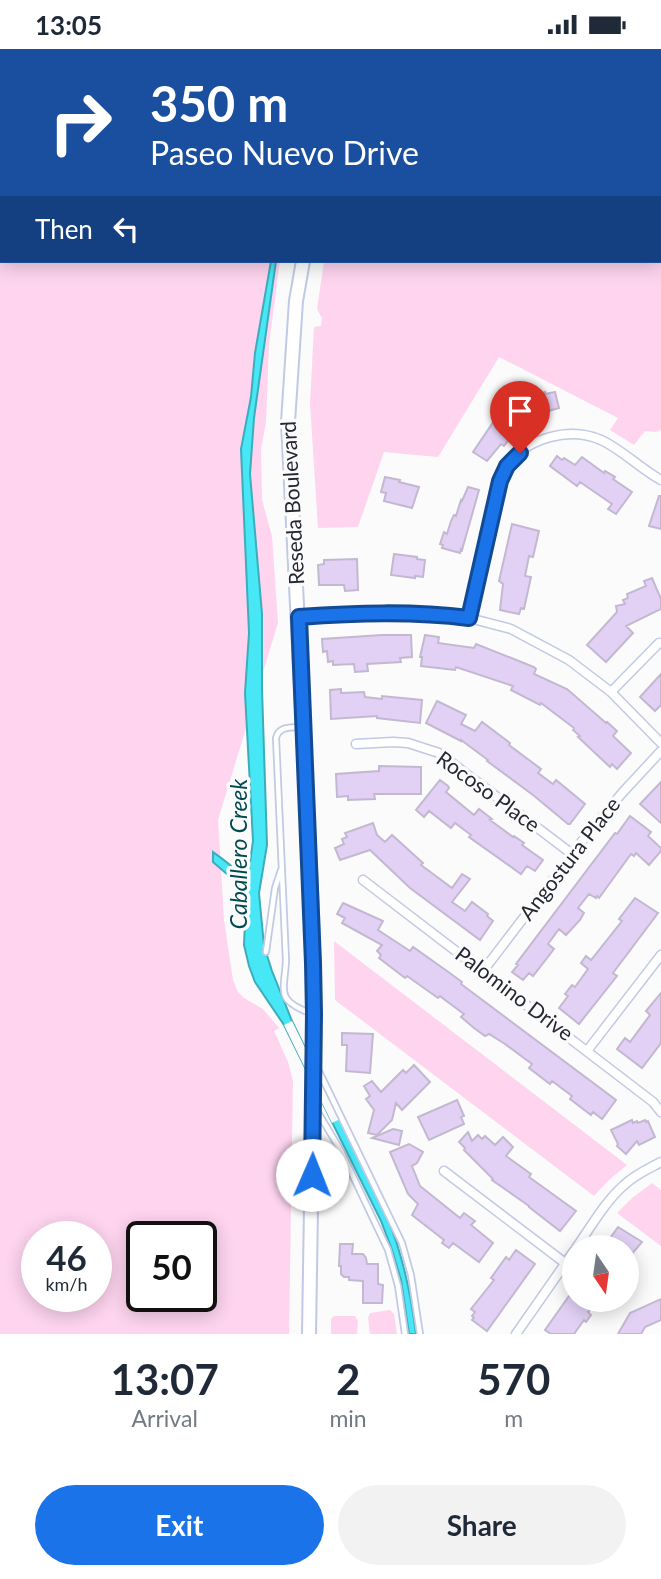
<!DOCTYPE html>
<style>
body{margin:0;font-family:Lato,sans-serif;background:#f2f2f3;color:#1f2937;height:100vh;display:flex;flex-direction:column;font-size:26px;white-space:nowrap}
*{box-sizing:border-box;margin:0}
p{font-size:23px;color:#747a83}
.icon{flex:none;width:38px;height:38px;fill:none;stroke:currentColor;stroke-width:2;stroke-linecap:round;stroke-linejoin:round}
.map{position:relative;height:1285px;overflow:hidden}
.drawer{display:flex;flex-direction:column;background:#fff;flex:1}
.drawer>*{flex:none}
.banner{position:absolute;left:0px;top:0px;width:662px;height:214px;box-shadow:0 4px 18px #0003;background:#1a4fa0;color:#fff;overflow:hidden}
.needle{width:46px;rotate:167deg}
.tools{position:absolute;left:562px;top:1186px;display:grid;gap:14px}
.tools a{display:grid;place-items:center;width:77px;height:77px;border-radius:50%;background:#fff;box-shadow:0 4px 18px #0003;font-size:35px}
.speed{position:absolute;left:21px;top:1172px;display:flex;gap:14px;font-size:35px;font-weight:700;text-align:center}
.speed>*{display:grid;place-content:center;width:91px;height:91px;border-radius:50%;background:#fff;box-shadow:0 4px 18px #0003;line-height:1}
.speed small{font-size:18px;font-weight:400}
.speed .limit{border:4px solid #111;border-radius:10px;background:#fff;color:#111}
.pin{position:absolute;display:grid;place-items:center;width:60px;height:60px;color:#fff;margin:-72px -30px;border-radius:50% 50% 50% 0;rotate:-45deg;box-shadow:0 0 7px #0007}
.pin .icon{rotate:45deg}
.me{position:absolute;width:77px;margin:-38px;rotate:1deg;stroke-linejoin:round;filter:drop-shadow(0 0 5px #0008)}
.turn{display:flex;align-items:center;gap:24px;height:147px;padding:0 35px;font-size:32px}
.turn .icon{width:91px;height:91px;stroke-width:2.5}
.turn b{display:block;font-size:49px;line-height:60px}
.then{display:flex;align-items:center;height:66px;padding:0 35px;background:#0003;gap:14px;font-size:26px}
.eta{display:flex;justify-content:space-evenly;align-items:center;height:119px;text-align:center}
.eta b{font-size:42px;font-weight:700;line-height:49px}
.primary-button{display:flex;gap:14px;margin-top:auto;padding:14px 35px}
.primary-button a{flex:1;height:80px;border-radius:42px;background:#1a73e8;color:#fff;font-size:28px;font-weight:700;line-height:80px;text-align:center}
.primary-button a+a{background:#f2f2f3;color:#1f2937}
.status{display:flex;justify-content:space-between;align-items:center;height:49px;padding:0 35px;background:#fff;direction:ltr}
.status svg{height:19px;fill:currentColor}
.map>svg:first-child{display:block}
.green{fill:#fed4ef;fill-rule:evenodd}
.water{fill:#47e7f6;stroke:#3cadbb;stroke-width:2}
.pier{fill:#fbfbfb}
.building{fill:#e2d1f5;stroke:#c3b8d1;stroke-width:2}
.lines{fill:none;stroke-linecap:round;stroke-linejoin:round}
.service-casing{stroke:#c1c9e4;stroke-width:8}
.minor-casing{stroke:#c1c9e4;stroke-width:11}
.secondary-casing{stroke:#c1c9e4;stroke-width:16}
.service{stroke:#fff;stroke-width:4.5}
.minor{stroke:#fff;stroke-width:8}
.secondary{stroke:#fff;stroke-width:12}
.route-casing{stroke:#114b97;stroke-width:18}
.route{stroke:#1a73e8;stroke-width:12}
.labels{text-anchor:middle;stroke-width:7;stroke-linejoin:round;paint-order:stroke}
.street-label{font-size:21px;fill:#242731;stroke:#fbfbfb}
.water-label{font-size:23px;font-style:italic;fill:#004a50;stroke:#fbfbfb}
</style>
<div class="status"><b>13:05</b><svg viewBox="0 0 49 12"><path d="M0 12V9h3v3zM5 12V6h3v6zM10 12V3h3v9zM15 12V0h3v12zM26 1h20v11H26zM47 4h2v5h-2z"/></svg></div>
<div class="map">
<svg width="661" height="1285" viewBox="0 0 661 1285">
<rect width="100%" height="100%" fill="#fbfbfb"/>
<path class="green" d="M387,0H661V381L656,383L645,382L634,396L610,381L618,369L499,308L438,408L384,403L358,478L318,479L310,354L314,278L321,277L322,269L317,260L324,212H660V2H387Z
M2,158V212H280L269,295L266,373L261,400L262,451L272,487L278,574L218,771L224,871L233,931L238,943L244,949L263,960L279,979L274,982L288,1013L293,1032L289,1285H0V162ZM37,1188H96V1248H37ZM142,1188H201V1248H142Z
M334,892L627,1116L609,1131L594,1147L335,951Z
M652,1134L661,1141V1197L617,1164L632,1149Z
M390,1261L394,1265L397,1285H370L368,1269L370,1264Z
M334,1267H355L358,1272L357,1285H331V1270Z"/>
<path class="water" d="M271,212H276L254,369L250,425L262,565V640L267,796L259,844L264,897L272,922L292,972L388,1170C403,1207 411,1245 416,1285H409L401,1231L392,1201L381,1172L284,976L255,933L249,917L244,896L246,852L242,848L235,832L213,813V803C228,814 238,821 247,835L253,792L245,644L249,584L241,400L251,348L255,304Z"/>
<path class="pier" d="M292,972L340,1070L332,1074L284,976Z"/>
<path class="building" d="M545,343V345L555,343L559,359L527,368L522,349Z
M494,372L513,385L504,397L501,395L487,412L473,403Z
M557,407L562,411L564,409L575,416L582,408L604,424L605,422L615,428L613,430L632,443L616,465L608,460L612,455L580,433L577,437L550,417Z
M385,428L400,431L399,433L419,438L412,459L384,452L386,444L381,443Z
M468,438L479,441L462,501L461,500L460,504L442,499L443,496L440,495L444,483L447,485L451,472L454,466L456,467L461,451L462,452Z
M659,447H661V480L649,477Z
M512,475L539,482L533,508L529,507L525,527L531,528L524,560L521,559L519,565L500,561L503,535L499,532Z
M394,505L417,508V510L425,511L423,528L415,527V529L391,526Z
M357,510L358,541L345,542L344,536H319L318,516L324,515V511Z
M652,529L661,550V560L626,577L633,584L606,613L587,596L617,563L616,557L625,555L623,551L628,549L627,545L646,537L644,532Z
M382,586H411L412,608L400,609L401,613L367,615L368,622L355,623L354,615L333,616V612L328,613L327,602L323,603L322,590Z
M425,586L439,588L438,594L474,599L476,595L534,618L536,620L534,625L567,640L606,674L607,673L617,682L613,687L631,704L617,720L612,715L610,718L578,688L580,687L573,681L574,679L541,654L540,656L511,641L513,637L456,618L455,621L421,617L422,608H420Z
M661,625V656L655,662L640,648Z
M341,640V644L364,643L365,648L382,650V647L422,651L420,674L377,669V667L331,670L330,641Z
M437,652L466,666L461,675L475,682L482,673L510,694L509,696L541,720L538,724L553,735L556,731L585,755L570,775H568L533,746L487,712L488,711L461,691V692L426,674Z
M379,717L421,718V745H374L375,750L348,751V747L337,748L336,725L379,722Z
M440,731L448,737L449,739L446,743L474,766L479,760L492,770L490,771L513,788L514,787L524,794L522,796L543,811L535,822L527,817L521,825L469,788L471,786L455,774L451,779L429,762L424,768L416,761Z
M661,733V774L640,755Z
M630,767L651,783L648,787L661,799V802L649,816L636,804L634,807L631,805L599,849L597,847L596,849L589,845L578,859L584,864L580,871L566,886L559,880L548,895L554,900L533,927L529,924L523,931L512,923L518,916L516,915L615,784L617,785Z
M373,774L377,786L385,793L392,786L423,814L421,816L452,839L462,825L470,830L452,853L465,862L472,853L488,865L487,867L493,872L480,891L410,839L370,801L340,811L335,799L344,795L342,790L347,788L345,784Z
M635,849L658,864L613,924L617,927L579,975L559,959L568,947L565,945L572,936L575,938L588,920L581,914L586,907L591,911L622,872L619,870Z
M343,854L383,872L378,881L410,902L413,898L447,922L462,933L461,935L616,1051L602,1070L593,1063L591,1066L570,1050L572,1047L552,1032L550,1035L529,1019L532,1015L505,995L489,985L485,987L474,979L461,968L464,965L445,951L440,947L438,949L407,927L405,929L379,909L381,906L377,902L382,896L342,874L345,869L337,865Z
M661,944V994L642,1019L617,1000L625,989L630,993L650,966L646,962Z
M342,984L373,985L370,1024L346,1022L347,996H342Z
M414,1016L430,1033L402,1061L396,1054L392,1071L377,1086L368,1084L374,1061L366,1050L370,1047L364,1037L372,1032L381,1043L403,1021L406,1024Z
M457,1051L464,1067L461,1068L464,1075L429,1091L418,1068Z
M632,1071L633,1074L637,1072L638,1074L645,1071L646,1073L648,1072L655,1088L639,1096L637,1092L626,1105L617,1097L618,1095L611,1081Z
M393,1080L402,1082L399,1096L372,1089Z
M468,1083L472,1092L478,1086L482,1090L485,1087L495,1096L503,1088L513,1098L506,1107L531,1125L529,1128L576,1162L560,1182L529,1158V1157L492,1131L493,1130L464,1101L465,1099L459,1093Z
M409,1095L423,1103L417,1114L412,1117L420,1137L460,1169L464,1164L475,1172L471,1176L493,1194L479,1213L453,1194L449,1199L442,1194L444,1191L412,1166L418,1155L408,1145L390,1103Z
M618,1178L642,1193L626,1212V1199H603Z
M340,1195H353L352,1205H363L366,1209L367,1215H378V1235L383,1236L382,1254H363V1232L349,1231V1228H344L341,1225V1217H339Z
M516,1201L535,1215L487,1282L472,1271L474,1269L472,1267L475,1263L471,1260L494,1231L491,1229L506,1208L509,1211Z
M574,1240V1251H598L588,1263L591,1266L586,1273L584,1271L574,1285H551L545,1281Z
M661,1250V1271L645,1278L641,1285H618L630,1264Z"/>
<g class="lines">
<defs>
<path id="service" d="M300,678C290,679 279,677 276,689L286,912C284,943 276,951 310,964
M266,903L275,839L281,821
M317,1018L402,1194L411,1226L420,1285
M316,1060L341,1102L388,1201L398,1237L405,1285"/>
<path id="minor" d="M81,0V2
M244,2L249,0L279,2
M0,30L2,29
M299,568L396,563L434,564L469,569L511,580L569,611L611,643L661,694
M469,569L500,432C502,428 504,421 507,417C526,389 570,377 601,391C621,400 641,420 661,431
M611,643L659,594
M356,695L393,693L408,694L439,704L572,805
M363,831L653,1053L661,1063
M483,922L586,787L623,743L661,702
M587,1002L661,906
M444,1122L565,1214
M576,1199C591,1178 604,1154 623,1137C634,1126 648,1120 661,1113
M516,1285L574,1202"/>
<path id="secondary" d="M363,2L364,0
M303,212L296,252L288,373L312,863L314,965L309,1285"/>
</defs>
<use href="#service" class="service-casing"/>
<use href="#minor" class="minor-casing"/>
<use href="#secondary" class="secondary-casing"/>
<use href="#service" class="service"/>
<use href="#minor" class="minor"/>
<use href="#secondary" class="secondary"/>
</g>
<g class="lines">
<defs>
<path id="route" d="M312,1126L314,965L313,914L299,568C356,564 412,562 469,569L500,432L507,417L520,404"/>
</defs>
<use href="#route" class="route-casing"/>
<use href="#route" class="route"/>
</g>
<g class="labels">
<g class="street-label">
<text transform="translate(293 454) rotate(-93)" y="7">Reseda Boulevard</text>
<text transform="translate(488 743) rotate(36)" y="7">Rocoso Place</text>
<text transform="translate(570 810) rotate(-52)" y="7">Angostura Place</text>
<text transform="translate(514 945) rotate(37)" y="7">Palomino Drive</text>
</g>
<g class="water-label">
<text transform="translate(239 805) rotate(-90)" y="8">Caballero Creek</text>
</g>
</g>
</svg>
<div class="tools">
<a><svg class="needle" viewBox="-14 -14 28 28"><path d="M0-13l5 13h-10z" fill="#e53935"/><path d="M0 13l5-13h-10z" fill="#747a83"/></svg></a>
</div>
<div class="speed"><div>46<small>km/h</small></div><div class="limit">50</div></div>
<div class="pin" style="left:520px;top:404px;background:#d93025"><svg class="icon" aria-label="arrive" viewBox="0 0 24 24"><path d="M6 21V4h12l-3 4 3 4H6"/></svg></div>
<svg class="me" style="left:312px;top:1126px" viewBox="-20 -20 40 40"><circle r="19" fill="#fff"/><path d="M0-13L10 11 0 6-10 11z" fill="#1a73e8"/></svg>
<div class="banner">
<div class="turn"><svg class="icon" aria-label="right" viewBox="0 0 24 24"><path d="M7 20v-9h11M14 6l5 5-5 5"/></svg><div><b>350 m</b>Paseo Nuevo Drive</div></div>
<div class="then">Then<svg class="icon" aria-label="left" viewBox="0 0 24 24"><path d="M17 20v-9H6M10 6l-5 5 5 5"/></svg></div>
</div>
</div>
<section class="drawer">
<div class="eta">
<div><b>13:07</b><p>Arrival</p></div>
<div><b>2</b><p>min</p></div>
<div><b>570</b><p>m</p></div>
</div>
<div class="primary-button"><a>Exit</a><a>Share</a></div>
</section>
